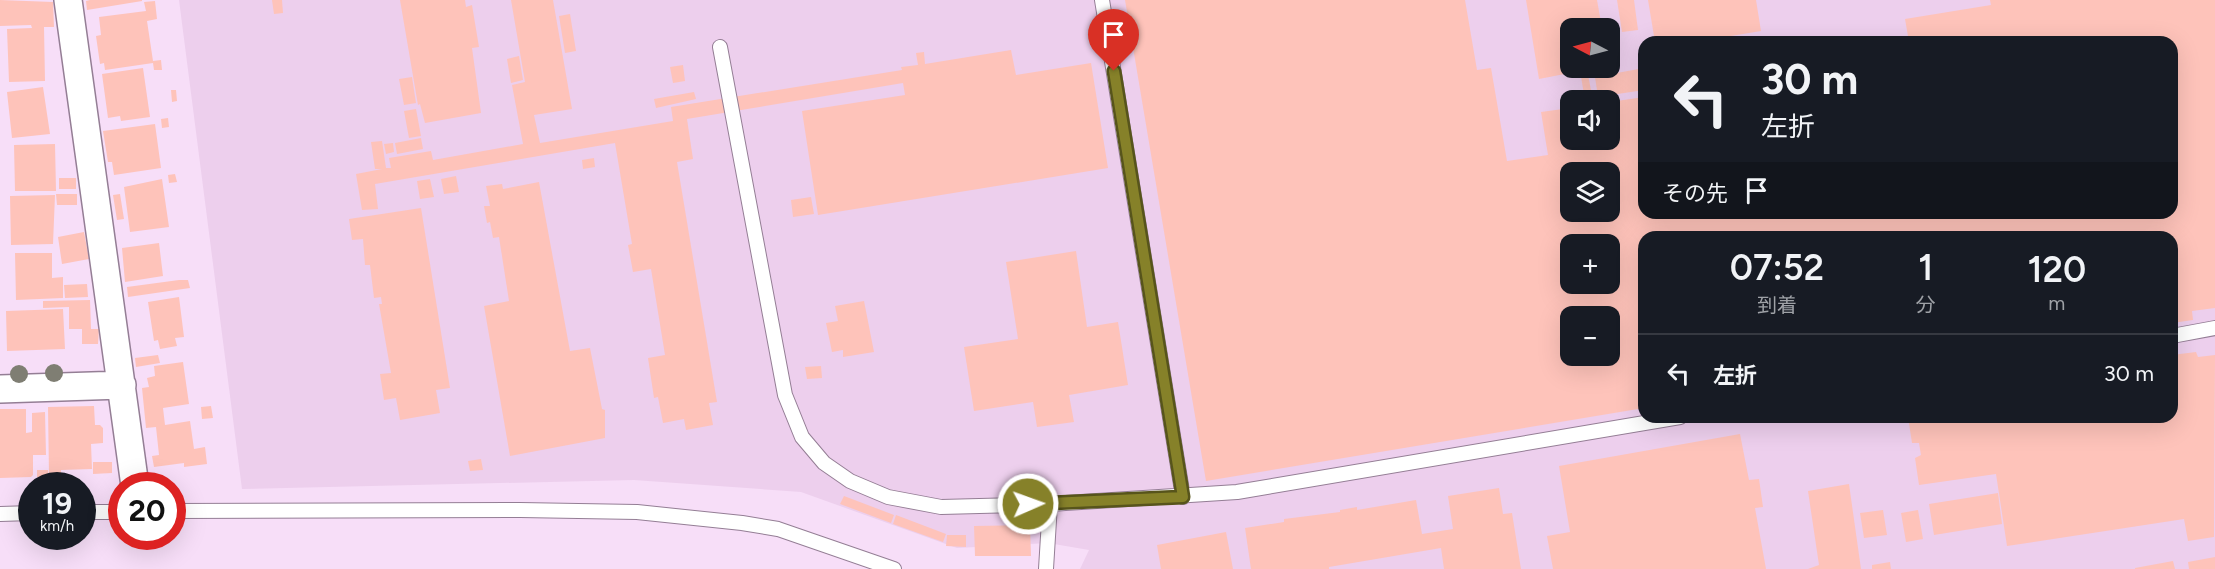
<!DOCTYPE html>
<html lang="ja">
<meta charset="utf-8">
<style>
body{margin:0;font-family:Figtree,"Noto Sans JP",sans-serif;background:#20242c;color:#f1f3f6;height:100vh;display:flex;flex-direction:column;font-size:22px;white-space:nowrap}
*{box-sizing:border-box;margin:0}
p{font-size:20px;color:#9ea1a6}
.icon{flex:none;width:33px;height:33px;fill:none;stroke:currentColor;stroke-width:2;stroke-linecap:round;stroke-linejoin:round}
.map{position:relative;flex:1;overflow:hidden}
.drawer{position:absolute;left:1638px;top:231px;width:540px;height:192px;display:flex;flex-direction:column;background:#171b24;border-radius:18px;box-shadow:0 6px 24px #0002}
.drawer>*{flex:none}
.guide{position:absolute;left:1638px;top:36px;width:540px;height:183px;border-radius:18px;box-shadow:0 6px 24px #0002;background:#171b24;color:#f1f3f6;overflow:hidden}
.needle{width:39px;rotate:276deg}
.buttons{position:absolute;left:1560px;top:18px;display:grid;gap:12px}
.buttons a{display:grid;place-items:center;width:60px;height:60px;border-radius:12px;background:#171b24;box-shadow:0 6px 24px #0002;font-size:30px}
.speed{position:absolute;left:18px;top:472px;display:flex;gap:12px;font-size:30px;font-weight:700;text-align:center}
.speed>*{display:grid;place-content:center;width:78px;height:78px;border-radius:50%;background:#171b24;box-shadow:0 6px 24px #0002;line-height:1}
.speed small{font-size:15px;font-weight:400}
.speed .limit{border:9px solid #d22;background:#fff;color:#111}
.pin{position:absolute;display:grid;place-items:center;width:51px;height:51px;color:#fff;margin:-62px -26px;border-radius:50% 50% 50% 0;rotate:-45deg;box-shadow:0 0 6px #0007}
.pin .icon{rotate:45deg}
.me{position:absolute;width:66px;margin:-33px;rotate:88deg;stroke-linejoin:round;filter:drop-shadow(0 0 4px #0008)}
.turn{display:flex;align-items:center;gap:21px;height:126px;padding:0 24px;font-size:27px}
.turn .icon{width:78px;height:78px;stroke-width:2.5}
.turn b{display:block;font-size:42px;line-height:51px}
.then{display:flex;align-items:center;height:57px;padding:0 24px;background:#0003;gap:12px;font-size:22px}
.eta{display:flex;justify-content:space-evenly;align-items:center;height:102px;text-align:center}
.eta b{font-size:36px;font-weight:600;line-height:42px}
ul{padding:0;list-style:none}
li{display:flex;align-items:center;gap:18px;height:78px;padding:0 24px;border-top:2px solid #363941}
li div{flex:1}
li b{display:block;font-size:22px}
li em{font-style:normal}
.map>svg:first-child{display:block}
.built{fill:#edcfed;fill-rule:evenodd}
.building{fill:#fec3ba;fill-rule:evenodd}
.lines{fill:none;stroke-linecap:round;stroke-linejoin:round}
.service-casing{stroke:#947e95;stroke-width:16}
.minor-casing{stroke:#947e95;stroke-width:30}
.service{stroke:#fff;stroke-width:14}
.minor{stroke:#fff;stroke-width:27}
.tree{fill:#7f7e73}
.route-casing{stroke:#57541b;stroke-width:15}
.route{stroke:#868129;stroke-width:10}
</style>
<div class="map">
<svg width="2215" height="569" viewBox="0 0 2215 569">
<rect width="100%" height="100%" fill="#f7def8"/>
<path class="built" d="M179,0H2215V569H1080L1089,550L1048,543L957,548L801,492L634,480L242,489ZM1570,28H1610V68H1570ZM1644,42H2172V213H1644ZM1570,100H1610V140H1570ZM1570,172H1610V212H1570ZM1644,237H2172V417H1644ZM1570,244H1610V284H1570ZM1570,316H1610V356H1570Z"/>
<path class="building" d="M0,0L53,2L54,27H44L45,81L9,82L7,29L32,28L31,25L0,26Z
M90,0H142V1L87,10L86,1Z
M272,0H282L283,13L274,14Z
M400,0H465L466,7L472,5L479,47L472,48L481,113L425,123L420,104L418,105Z
M511,0H553L572,109L534,115L540,143L673,121L671,107L902,70L901,67L918,65L916,53L924,52L925,64L1011,50L1016,75L1091,63L1108,168L818,215L802,111L905,95L903,83L687,119L693,159L677,162L717,402L709,403L713,425L686,430L684,419L663,423L658,397L654,398L648,358L665,355L651,269L633,272L628,245L632,244L615,143L375,184L378,209L362,210L356,174L382,169H375L371,142L382,141L386,168H391L389,158L431,151L433,160L523,144L512,85L525,82Z
M1125,0H1465L1477,70L1491,68L1507,161L1548,155L1541,112L1570,108V140H1610V102L1644,97V213H2172V42H1909L1905,19L1991,5L1990,0H2215V308L2192,311L2193,320L2172,323V237H1644V408L1206,481ZM1570,172H1610V212H1570ZM1570,244H1610V284H1570ZM1570,316H1610V356H1570Z
M1526,0H1597L1602,28H1570V68H1595L1587,70L1593,100H1585L1580,71L1539,79Z
M1617,0H1634L1638,30L1622,32Z
M1648,0H1756L1761,31L1695,42H1655Z
M155,1L157,19L147,21L153,61L161,60L162,70H154L153,63L105,70L104,63L100,64L96,36L101,35L99,17L146,11L144,2Z
M570,14L576,51L565,53L559,16Z
M519,56L523,80L511,83L507,59Z
M683,65L685,81L673,83L670,67Z
M143,68L150,117L121,121L120,116L108,118L102,74Z
M1644,68V90L1598,97L1595,77Z
M412,77L416,103L404,105L399,79Z
M43,87L50,134L12,138L7,92Z
M171,90H176L177,101L172,102Z
M694,92L696,99L656,108L654,99Z
M416,109L421,136L409,138L404,111Z
M168,118L169,127L162,128L161,119Z
M155,124L161,168L114,175L112,162H108L103,131Z
M421,138L423,149L397,154L395,143Z
M393,143L394,152L386,154L384,144Z
M55,144L56,191H15L14,145Z
M594,158L595,167L583,169L582,160Z
M175,174L177,182L169,183L168,175Z
M456,176L459,192L444,194L441,179Z
M59,178H76V189H59Z
M162,179L169,227L130,232L124,187Z
M430,179L434,197L420,199L417,181Z
M539,182L570,351L590,348L602,409L605,410V438L510,456L484,306L509,301L499,237L493,238L490,222L487,223L484,206H490L486,186L502,184L503,189Z
M56,194H77V205H57Z
M120,194L124,219L117,220L113,195Z
M55,195L53,244L11,245L10,196Z
M811,197L814,214L793,217L791,200Z
M421,208L450,388L436,390L440,413L400,420L396,398L384,400L380,374L391,373L379,304H382L381,297L374,298L370,265H365L363,239L352,240L349,219Z
M84,232L89,259L62,264L58,237Z
M159,243L163,276L125,282L122,248Z
M1076,251L1087,327L1118,322L1128,385L1069,395L1074,422L1037,427L1033,402L974,411L964,347L1018,339L1006,262Z
M15,253H52V278L63,277V298L16,300Z
M179,280H188L190,288L128,297L127,287Z
M87,284L88,297L65,298L64,285Z
M179,297L184,337L175,338L177,346L160,349L158,340L154,341L148,302Z
M90,300L91,329H99L98,344H82V329H69V307L43,308V301Z
M864,301L874,352L843,357V350L832,352L826,323L838,321L835,306Z
M63,309L65,349L7,351L6,311Z
M2196,352L2198,357L2215,355L2214,537L2188,541L2184,519L2007,546L1996,474L1919,485L1915,458L1921,455L1919,443H1912L1908,417H2172V355Z
M158,355L160,363L136,367L135,358Z
M183,362L189,404L163,408L165,425L190,421L194,449L205,447L207,464L184,467V463L154,467L152,456L159,455L156,427L146,428L142,388L149,387L147,378L155,376L154,366Z
M821,366L822,378L807,379L805,367Z
M94,406L95,425H100L103,428V443L91,444L92,469L61,470V476H49L48,407Z
M211,406L213,418L202,419L201,407Z
M0,409H26V433L32,432V413L45,412L46,455H33V475L31,477L0,478Z
M1740,434L1749,480L1759,479L1763,507L1755,508L1766,569H1553L1547,536L1570,532L1559,466Z
M481,459L483,470L470,471L468,461Z
M93,462H112V473L93,474Z
M37,470H48L49,477H37Z
M1849,484L1861,569H1808L1819,565L1808,491Z
M1499,488L1503,514L1512,513L1521,569H1444L1441,548L1329,567V569H1251L1245,528L1284,522V519L1340,512V510L1357,507V510L1416,500L1422,534L1453,529L1448,496Z
M1998,493L2002,524L1934,535L1929,504Z
M844,496L894,515L891,523L840,504Z
M1883,510L1887,535L1864,538L1860,513Z
M1918,510L1923,539L1906,542L1901,513Z
M896,515L946,534L943,542L893,524Z
M1030,525L1031,556H975L974,526Z
M1226,532L1233,569H1161L1157,545Z
M947,535H966V547L946,546Z
M2215,557V569H2189L2188,562Z
M2173,561L2175,569H2135V568Z
M1890,562L1891,569H1872V565Z"/>
<g class="lines">
<defs>
<path id="service" d="M1102,0L1183,497
M720,47L785,395L802,437L824,463L850,481L888,497L941,507L1050,504L1237,492L1680,417
M2172,336L2215,328
M172,511L520,510L637,512L742,523L778,529L894,569
M82,512H122
M0,514L32,513
M1046,569L1050,504"/>
<path id="minor" d="M68,0L135,486
M0,389L122,385"/>
</defs>
<use href="#service" class="service-casing"/>
<use href="#minor" class="minor-casing"/>
<use href="#service" class="service"/>
<use href="#minor" class="minor"/>
</g>
<g class="tree">
<circle cx="54" cy="373" r="9"/>
<circle cx="19" cy="374" r="9"/>
</g>
<g class="lines">
<defs>
<path id="route" d="M1028,504L1183,497L1114,71"/>
</defs>
<use href="#route" class="route-casing"/>
<use href="#route" class="route"/>
</g>
</svg>
<div class="buttons">
<a><svg class="needle" viewBox="-14 -14 28 28"><path d="M0-13l5 13h-10z" fill="#e53935"/><path d="M0 13l5-13h-10z" fill="#9ea1a6"/></svg></a>
<a><svg class="icon" aria-label="sound" viewBox="0 0 24 24"><path d="M4 9h4l5-4v14l-5-4H4zM17 9q2 3 0 6"/></svg></a>
<a><svg class="icon" aria-label="layers" viewBox="0 0 24 24"><path d="M12 4l9 5-9 5-9-5zM3 14l9 5 9-5"/></svg></a>
<a>+</a>
<a>−</a>
</div>
<div class="speed"><div>19<small>km/h</small></div><div class="limit">20</div></div>
<div class="pin" style="left:1114px;top:71px;background:#d93025"><svg class="icon" aria-label="arrive" viewBox="0 0 24 24"><path d="M6 21V4h12l-3 4 3 4H6"/></svg></div>
<svg class="me" style="left:1028px;top:504px" viewBox="-20 -20 40 40"><circle r="17" fill="#868129" stroke="#fff" stroke-width="3"/><path d="M0-11L8 9 0 5-8 9z" fill="#fff"/></svg>
<div class="guide">
<div class="turn"><svg class="icon" aria-label="left" viewBox="0 0 24 24"><path d="M17 20v-9H6M10 6l-5 5 5 5"/></svg><div><b>30 m</b>左折</div></div>
<div class="then">その先<svg class="icon" aria-label="arrive" viewBox="0 0 24 24"><path d="M6 21V4h12l-3 4 3 4H6"/></svg></div>
</div>
<section class="drawer">
<div class="eta">
<div><b>07:52</b><p>到着</p></div>
<div><b>1</b><p>分</p></div>
<div><b>120</b><p>m</p></div>
</div>
<ul>
<li><svg class="icon" aria-label="left" viewBox="0 0 24 24"><path d="M17 20v-9H6M10 6l-5 5 5 5"/></svg><div><b>左折</b></div><em>30 m</em></li>
</ul>
</section>
</div>
